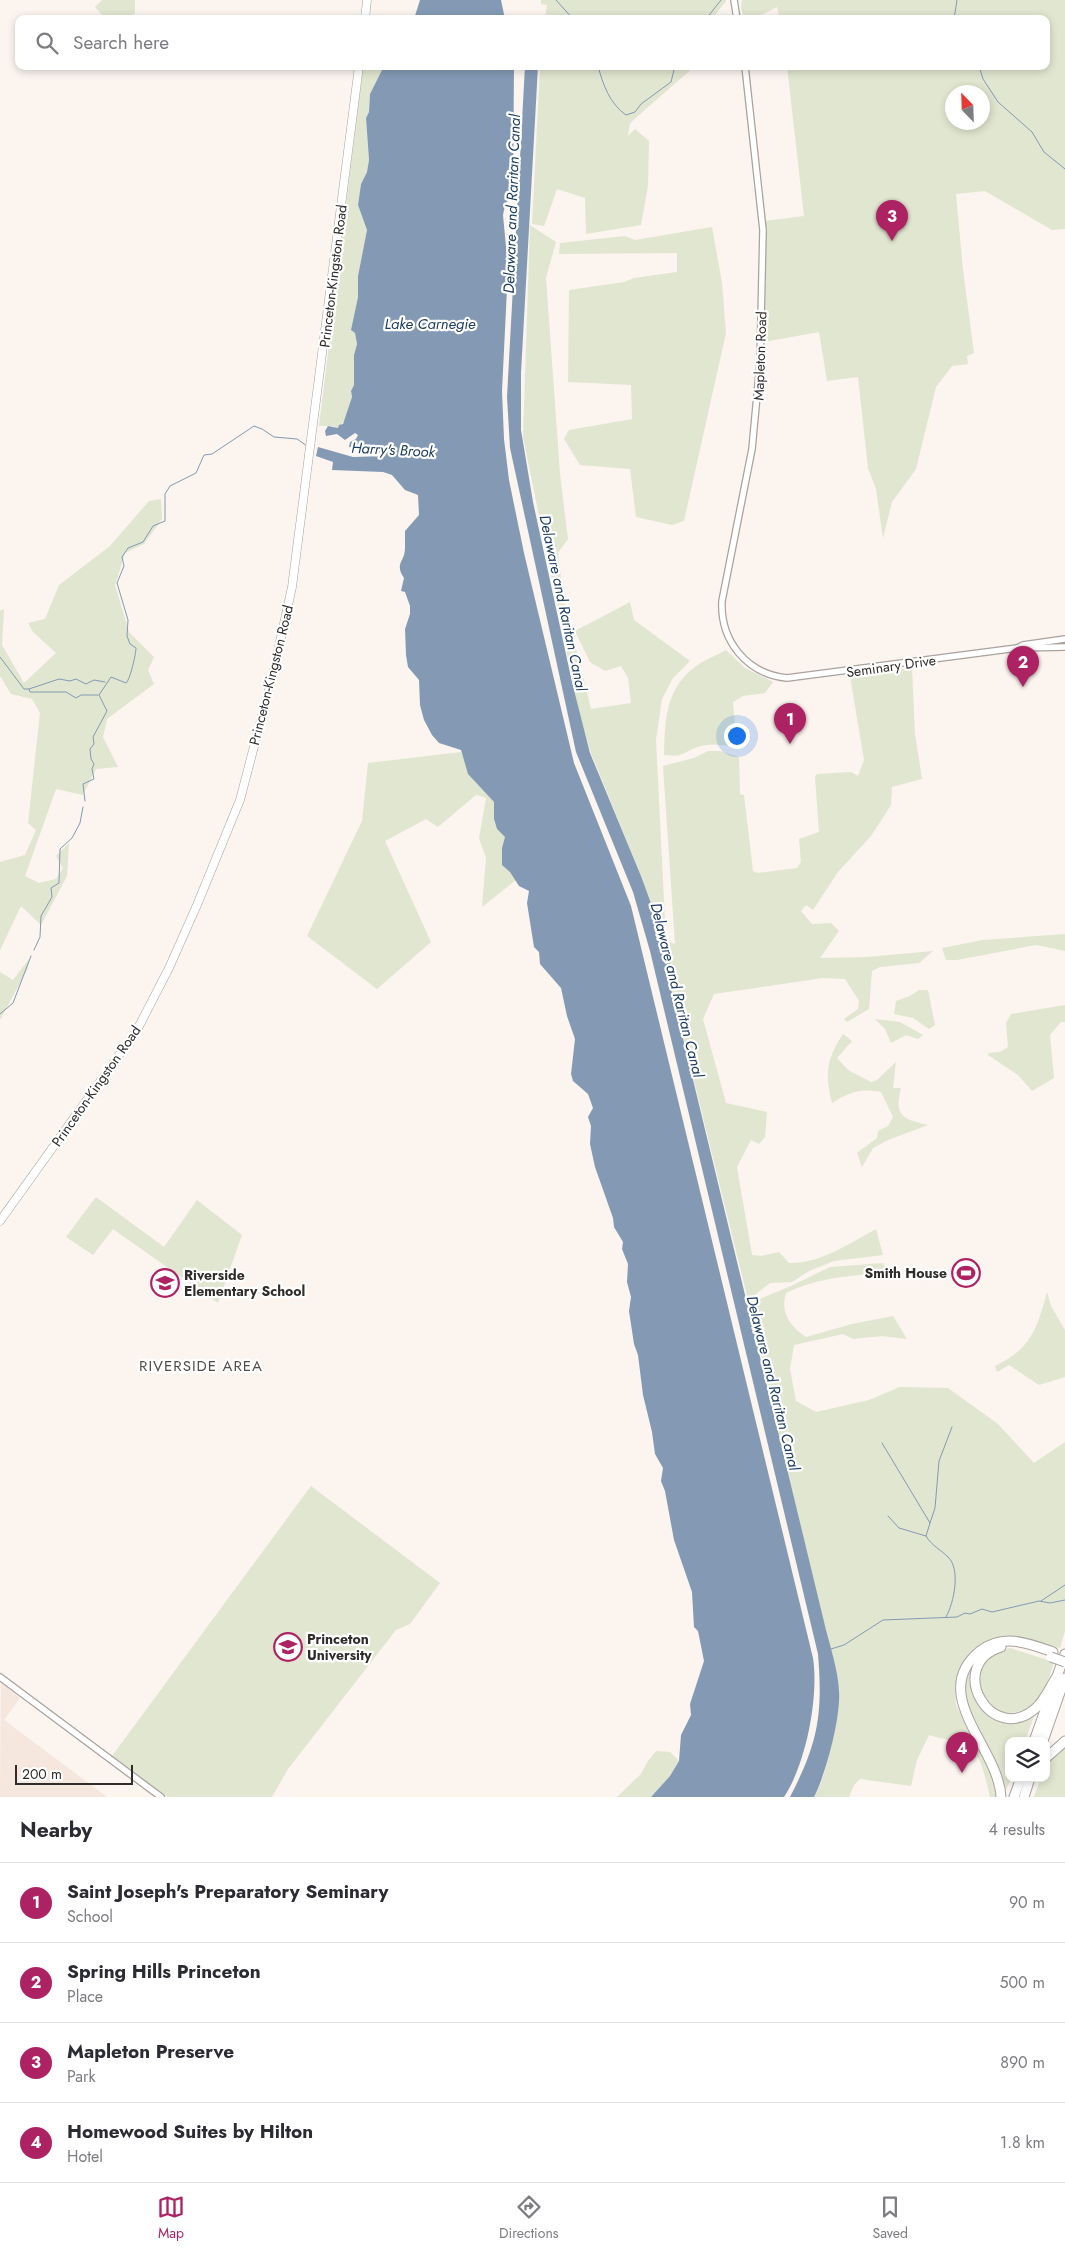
<!DOCTYPE html>
<style>
:root{--surface:#fff;--page:#f7f7f7;--text:#2b2b33;--muted:#7c7c81;--line:#e1e1e2;--accent:#ad2263}
body{margin:0;font-family:Jost,sans-serif;background:var(--page);color:var(--text)}
.controls{position:absolute;right:15px;bottom:15px;display:grid;overflow:hidden;border-radius:10px;box-shadow:0 2px 8px #0003}
.controls button{width:45px;height:45px;display:grid;place-items:center;padding:0;border:0;border-bottom:1px solid var(--line);background:var(--surface);color:var(--text);font:25px sans-serif}
.compass{position:absolute;left:945px;top:85px;width:45px;height:45px;border-radius:50%;background:var(--surface);box-shadow:0 2px 8px #0003;rotate:337deg}
.scale{position:absolute;left:15px;bottom:12px;width:118px;box-sizing:border-box;padding-left:5px;border:2px solid #2f2c2a;border-top:0;font-size:14px;line-height:18px;white-space:nowrap;color:#2f2c2a;-webkit-text-stroke:4px #fff;paint-order:stroke}
.you{position:absolute;left:736px;top:735px;width:18px;height:18px;margin:-12px;border:4px solid #fff;border-radius:50%;background:#1a73e8;box-shadow:0 0 0 8px #1a73e833}
.badge{display:grid;place-items:center;width:32px;height:32px;border-radius:50%;background:var(--accent);color:#fff;font-size:16px;font-weight:700}
.pin{position:absolute;translate:-50% -41px;filter:drop-shadow(0 1px 2px #0008)}
.pin::after{content:'';position:absolute;top:26px;width:18px;height:15px;background:inherit;clip-path:polygon(0 0,100% 0,50% 100%)}
.list{margin:0;padding:0;list-style:none}
h2{display:flex;justify-content:space-between;align-items:center;height:65px;margin:0;padding:0 20px;font-size:21px}
h2 small{font-size:16px;font-weight:400;color:var(--muted)}
.list li{display:grid;grid-template-columns:32px 1fr auto;gap:15px;align-items:center;box-sizing:border-box;height:80px;padding:0 20px;border-top:1px solid var(--line)}
.list b{display:block;font-size:19px;white-space:nowrap}
.list p{margin:0;font-size:16px;white-space:nowrap;color:var(--muted)}
.list em{font-size:16px;font-style:normal;color:var(--muted)}
.icon{flex:none;width:28px;height:28px;fill:none;stroke:currentColor;stroke-width:2;stroke-linecap:round;stroke-linejoin:round}
.map{position:relative;flex:none;width:1065px;height:1797px;overflow:hidden}
.search{position:absolute;background:var(--surface);box-shadow:0 2px 8px #0003;left:15px;right:15px;top:15px;height:55px;display:flex;align-items:center;gap:12px;box-sizing:border-box;padding:0 18px;border-radius:10px;color:var(--muted);font-size:19px}
.sheet{height:385px;background:var(--surface)}
nav{display:flex;justify-content:space-around;align-items:center;box-sizing:border-box;height:70px;border-top:1px solid var(--line);background:var(--surface);font-size:14px;color:var(--muted)}
nav a{display:grid;justify-items:center;gap:2px}
nav .on{color:var(--accent)}
.map>svg:first-child{display:block}
</style>
<div class="map">
<svg width="1065" height="1797" viewBox="0 0 1065 1797">
<rect width="100%" height="100%" fill="#fbf4ef"/>
<!-- built -->
<path fill="#f5e6de" d="M 1,1683 L 20,1698 L 4,1720 L 107,1797 L 0,1797 Z"/>
<!-- green -->
<g fill="#e1e6d0" fill-rule="evenodd">
<path d="M 102,0 L 135,0 L 135,13 L 125,19 L 106,19 L 95,7 Z"/>
<path d="M 541,0 L 726,0 L 726,1 L 712,19 L 545,19 L 547,5 L 541,4 Z"/>
<path d="M 742,0 L 1065,0 L 1065,229 L 1052,230 L 985,191 L 956,194 L 963,270 L 974,353 L 967,356 L 968,364 L 952,366 L 936,387 L 916,469 L 892,502 L 883,538 L 876,489 L 868,468 L 858,377 L 827,381 L 819,332 L 764,342 L 765,221 L 804,216 L 787,66 L 1046,66 L 1046,19 L 780,19 L 777,7 L 754,19 L 744,19 L 741,7 ZM 952,92 L 982,92 L 982,122 L 952,122 Z"/>
<path d="M 363,66 L 384,66 L 370,94 L 369,112 L 366,118 L 369,160 L 367,172 L 361,184 L 358,205 L 367,230 L 358,276 L 358,297 L 351,330 L 355,333 L 357,344 L 354,355 L 354,385 L 351,391 C 354,402 347,421 338,428 L 333,426 L 319,426 Z"/>
<path d="M 540,66 L 695,66 L 630,123 L 628,136 L 635,129 L 649,141 L 648,186 L 641,225 L 586,234 L 585,198 L 557,189 L 544,226 L 532,224 Z"/>
<path d="M 530,225 L 556,242 L 546,278 L 560,474 L 568,539 L 558,553 L 564,601 L 591,709 L 631,703 L 628,678 L 621,666 L 605,671 L 590,662 L 575,631 L 630,602 L 634,620 L 690,661 L 673,678 L 662,699 L 656,740 L 666,941 L 675,944 L 663,766 L 694,758 L 708,751 L 720,751 L 739,757 L 740,794 L 744,795 L 753,871 L 757,873 L 797,868 L 801,862 L 799,839 L 819,832 L 815,777 L 817,774 L 851,772 L 858,776 L 864,760 L 850,676 L 912,668 L 915,734 L 922,779 L 892,787 L 891,805 L 871,836 L 838,872 L 813,910 L 806,905 L 801,911 L 812,924 L 831,923 L 839,931 L 820,958 L 867,957 L 933,951 L 919,963 L 880,967 L 872,971 L 869,1009 L 847,1022 L 844,1019 L 858,1009 L 859,1001 L 845,979 L 823,978 L 714,994 L 703,1019 L 726,1103 L 767,1112 L 765,1137 L 759,1144 L 751,1140 L 737,1167 L 752,1255 L 761,1256 L 779,1252 L 789,1263 C 820,1264 850,1243 876,1229 L 883,1255 L 834,1261 L 809,1271 L 792,1282 L 770,1283 L 748,1300 L 666,967 L 670,966 L 670,963 L 665,964 L 659,937 L 663,934 L 657,928 L 652,906 L 641,876 L 591,753 L 579,712 L 523,437 Z"/>
<path d="M 712,227 L 722,283 L 726,333 L 684,521 L 672,525 L 636,517 L 630,469 L 580,465 L 564,439 L 569,430 L 632,419 L 631,385 L 568,382 L 569,290 L 624,282 L 634,278 L 677,272 L 677,253 L 559,254 L 560,243 L 625,236 L 635,240 Z"/>
<path d="M 161,499 L 162,519 L 144,544 L 125,553 L 115,585 L 129,632 L 154,657 L 148,670 L 154,684 L 107,719 L 103,737 L 118,767 L 96,769 L 83,795 L 56,789 L 25,876 L 39,883 L 56,879 L 63,868 L 56,856 L 69,843 L 67,876 L 41,925 L 21,906 L 0,950 L 0,862 L 25,855 L 36,830 L 28,823 L 40,713 L 32,699 L 11,694 L 0,676 L 0,611 L 4,609 L 2,645 L 24,683 L 56,653 L 33,632 L 28,623 L 45,619 L 59,585 L 110,546 L 149,501 Z"/>
<path d="M 726,650 L 745,668 L 773,682 L 765,693 L 743,696 L 733,702 L 737,746 C 726,746 712,743 701,746 C 684,750 687,758 664,755 C 665,722 665,692 692,669 C 702,661 715,656 726,650 Z"/>
<path d="M 461,752 L 469,774 L 494,802 L 494,820 L 497,829 L 505,837 C 502,867 499,856 516,880 L 482,907 L 486,858 L 479,838 L 486,798 L 476,795 L 438,827 L 426,819 L 385,841 L 431,942 L 377,989 L 307,936 L 362,821 L 368,763 Z"/>
<path d="M 1065,934 L 1065,951 L 1036,945 L 957,960 L 946,960 L 942,948 L 983,940 Z"/>
<path d="M 29,959 L 28,968 L 0,1020 L 0,972 L 13,980 Z"/>
<path d="M 919,990 L 928,990 L 935,1025 L 929,1029 L 913,1018 L 894,1014 L 896,1001 L 910,996 Z"/>
<path d="M 1065,1005 L 1065,1022 L 1061,1022 L 1050,1035 L 1054,1078 L 1032,1091 L 1018,1075 L 988,1055 L 988,1053 L 1000,1052 L 1008,1047 L 1006,1023 L 1011,1014 Z"/>
<path d="M 875,1019 L 900,1022 L 923,1035 L 918,1039 L 906,1035 L 891,1043 L 885,1029 Z"/>
<path d="M 843,1034 L 852,1041 L 837,1058 L 848,1070 L 871,1082 L 877,1080 L 896,1062 L 893,1088 L 901,1088 C 894,1116 902,1119 928,1125 L 888,1140 L 873,1148 L 862,1167 L 857,1153 L 877,1138 L 878,1131 L 888,1126 L 893,1117 L 881,1092 C 861,1088 849,1092 832,1103 C 825,1074 826,1060 843,1034 Z"/>
<path d="M 96,1197 L 164,1247 L 197,1200 L 242,1235 L 218,1303 L 113,1229 L 93,1255 L 66,1237 Z"/>
<path d="M 883,1263 L 888,1272 C 852,1276 818,1277 786,1293 C 780,1313 790,1326 806,1337 L 852,1324 L 893,1316 L 907,1339 L 882,1336 L 853,1339 L 843,1334 L 794,1345 L 790,1369 L 796,1401 L 816,1412 L 869,1400 L 900,1387 L 948,1388 L 998,1424 L 1034,1463 L 1065,1442 L 1065,1631 L 1060,1648 L 1010,1636 L 984,1644 L 966,1660 L 955,1686 L 956,1705 L 991,1771 L 997,1797 L 990,1797 C 987,1785 981,1753 970,1747 C 957,1741 942,1739 929,1735 L 917,1760 L 911,1786 L 860,1779 L 854,1785 L 849,1797 L 814,1797 C 831,1766 835,1726 839,1691 L 751,1313 L 755,1301 L 791,1286 L 830,1267 Z"/>
<path d="M 1047,1292 L 1051,1306 L 1065,1330 L 1065,1377 L 1039,1385 L 1009,1365 L 997,1372 L 995,1366 C 1031,1349 1037,1329 1047,1292 Z"/>
<path d="M 311,1486 L 440,1583 L 410,1624 L 396,1630 L 288,1769 L 272,1797 L 167,1797 L 112,1756 Z"/>
<path d="M 1010,1648 L 1054,1662 C 1043,1699 1039,1710 1000,1715 L 989,1705 L 977,1685 C 982,1661 987,1656 1010,1648 Z"/>
<path d="M 969,1672 C 976,1701 975,1709 1004,1720 L 1037,1708 L 1025,1741 L 1009,1741 L 1009,1778 L 1011,1778 L 1005,1793 L 999,1769 L 967,1708 L 963,1689 Z"/>
<path d="M 1065,1744 L 1065,1797 L 1034,1797 L 1041,1778 L 1046,1778 C 1046,1763 1053,1754 1065,1744 Z"/>
<path d="M 656,1751 L 670,1752 L 679,1761 L 670,1776 L 651,1797 L 617,1797 L 641,1774 L 648,1761 Z"/>
</g>
<!-- water -->
<g fill="#849ab4">
<path d="M 420,0 L 501,0 L 505,19 L 414,19 Z"/>
<path d="M 384,66 L 514,66 L 513,192 L 505,205 L 503,215 L 508,268 L 502,391 L 504,439 L 509,480 L 524,553 L 574,763 L 631,906 L 813,1658 C 819,1697 806,1764 784,1797 L 651,1797 L 670,1776 L 679,1761 L 681,1735 L 691,1715 L 690,1704 L 704,1661 L 698,1631 L 694,1627 L 692,1592 L 674,1540 L 665,1491 L 661,1481 L 663,1468 L 655,1454 L 652,1432 L 643,1395 L 638,1355 L 634,1344 L 629,1311 L 631,1297 L 627,1282 L 628,1264 L 622,1249 L 623,1242 L 614,1227 L 613,1218 L 595,1167 L 590,1144 L 591,1126 L 588,1117 L 593,1108 L 588,1094 L 573,1081 L 571,1074 L 575,1039 L 567,1016 L 561,988 L 540,964 L 539,952 L 534,947 L 527,903 L 529,891 L 519,886 L 510,872 L 502,865 L 502,848 L 505,837 L 497,829 L 494,819 L 494,802 L 468,774 L 461,750 L 439,743 L 432,735 L 424,720 L 420,705 L 419,680 L 408,667 L 406,655 L 405,629 L 410,614 L 410,606 L 405,592 L 401,591 L 404,578 C 394,563 405,562 405,548 C 405,542 405,537 405,531 L 419,515 L 418,495 L 405,490 L 392,475 L 383,472 L 332,470 L 333,462 L 316,456 L 318,447 L 353,457 L 386,456 L 373,449 L 349,447 L 350,442 L 356,439 L 358,435 L 355,433 L 345,440 L 337,434 L 326,436 L 325,431 L 328,426 L 338,428 L 339,425 L 343,424 L 352,397 L 351,391 L 354,385 L 354,355 L 357,344 L 355,333 L 351,330 L 358,297 L 358,276 L 367,230 L 358,205 L 361,184 L 367,172 L 369,160 L 366,118 L 369,112 L 370,94 Z"/>
<path d="M 525,66 L 538,66 L 521,373 L 521,430 L 533,502 L 572,682 L 590,753 L 641,876 L 652,906 L 657,928 L 662,930 L 663,934 L 659,938 L 665,964 L 670,963 L 670,966 L 666,968 L 826,1630 C 831,1649 838,1671 839,1691 C 841,1717 826,1774 814,1797 L 790,1797 C 818,1743 823,1715 818,1654 L 650,951 L 633,892 L 576,752 L 510,448 L 507,397 Z"/>
</g>
<g fill="none" stroke-linecap="round" stroke-linejoin="round">
<!-- stream -->
<g stroke="#849ab4" stroke-width="1">
<path d="M 556,0 L 573,19"/>
<path d="M 706,19 L 721,0"/>
<path d="M 954,19 L 957,0"/>
<path d="M 598,66 C 603,85 610,104 626,115 L 635,112 L 641,104 L 671,82 L 675,66"/>
<path d="M 979,66 L 983,79 L 998,102 L 1032,132 L 1044,152 L 1065,169"/>
<path d="M 0,657 L 24,689 L 29,689 L 30,692 L 66,692 L 76,698 L 81,695 L 98,695"/>
<path d="M 29,689 L 59,679 L 70,681 L 76,679 L 86,684 L 94,680 L 105,682"/>
<path d="M 85,801 L 83,784 L 94,779 L 92,769 L 94,764 L 91,759 L 90,749 L 94,744 L 93,737 L 107,711 L 99,695 L 111,677 L 126,683 C 130,680 136,654 136,648 L 130,644 L 127,636 L 128,620 L 117,583 L 124,566 L 122,557 L 128,548 L 143,542 L 153,526 L 165,521 L 165,494 L 170,486 L 196,473 L 204,455 L 212,454 L 254,426 L 262,429 L 274,437 L 297,439 L 307,446"/>
<path d="M 34,950 L 40,937 L 41,916 L 52,897 L 51,888 L 59,883 L 60,849 L 72,838 L 80,823 L 83,807"/>
<path d="M 0,1014 L 13,1003 L 31,956"/>
<path d="M 882,1443 L 930,1523 L 926,1536 C 931,1545 941,1550 948,1557 C 961,1569 954,1603 946,1617"/>
<path d="M 888,1516 L 899,1528 L 926,1536"/>
<path d="M 930,1523 L 935,1508 L 939,1461 L 952,1427"/>
<path d="M 1041,1601 L 1065,1585"/>
<path d="M 831,1649 L 844,1645 L 883,1620 L 957,1617 L 965,1613 L 970,1614 L 982,1609 L 992,1612 L 1039,1601 L 1050,1603 L 1065,1600"/>
</g>
<defs>
<g id="minor">
<path d="M 734,0 L 737,19"/>
<path d="M 745,66 L 763,230 L 760,363 L 752,449 L 722,601 C 720,641 747,674 787,678 L 1017,648 L 1065,647"/>
<path d="M 1017,648 L 1023,645 L 1065,639"/>
<path d="M 0,1677 L 161,1797"/>
</g>
<g id="major">
<path d="M 365,19 L 367,0"/>
<path d="M 0,1221 L 137,1030 L 169,968 L 197,905 L 240,800 L 273,674 L 292,587 L 359,66"/>
</g>
<g id="highway">
<path d="M 1001,1647 C 944,1665 992,1749 1037,1707 C 1045,1699 1050,1687 1056,1678"/>
<path d="M 1034,1741 L 1065,1654"/>
<path d="M 1043,1741 L 1065,1678"/>
<path d="M 1046,1758 L 1065,1741"/>
<path d="M 1001,1797 C 999,1748 927,1694 980,1651 C 1003,1633 1028,1643 1053,1652"/>
<path d="M 1014,1797 L 1021,1778"/>
<path d="M 1024,1797 L 1030,1778"/>
</g>
</defs>
<!-- minor casing -->
<use href="#minor" stroke="#a9a29e" stroke-width="8"/>
<!-- major casing -->
<use href="#major" stroke="#a9a29e" stroke-width="9"/>
<!-- highway casing -->
<use href="#highway" stroke="#a9a29e" stroke-width="11"/>
<!-- minor -->
<use href="#minor" stroke="#fff" stroke-width="5.5"/>
<!-- major -->
<use href="#major" stroke="#fff" stroke-width="8"/>
<!-- highway -->
<use href="#highway" stroke="#fff" stroke-width="9"/>
<defs>
<path id="highway-bridge" d="M 1051,1657 L 1065,1662"/>
</defs>
<!-- highway-bridge casing -->
<use href="#highway-bridge" stroke="#a9a29e" stroke-width="11" stroke-linecap="butt"/>
<!-- highway-bridge -->
<use href="#highway-bridge" stroke="#fff" stroke-width="9"/>
</g>
<!-- icons -->
<defs>
<symbol id="stadium-ring" viewBox="-11 -11 22 22"><circle r="9.5" fill="#fff" stroke="#ad2263" stroke-width="1.5"/><path d="M0-5a6.5 5 0 1 0 0 10a6.5 5 0 1 0 0-10ZM-3.5-1.8h7v3.6h-7Z" fill="#ad2263"/></symbol>
<symbol id="school-ring" viewBox="-11 -11 22 22"><circle r="9.5" fill="#fff" stroke="#ad2263" stroke-width="1.5"/><path d="M0-5L7-2L0 1L-7-2ZM-4 1L0 2.5L4 1V4Q0 6-4 4Z" fill="#ad2263"/></symbol>
<symbol id="university-ring" viewBox="-11 -11 22 22"><circle r="9.5" fill="#fff" stroke="#ad2263" stroke-width="1.5"/><path d="M0-5L7-2L0 1L-7-2ZM-4 1L0 2.5L4 1V4Q0 6-4 4Z" fill="#ad2263"/></symbol>
</defs>
<g fill-rule="evenodd">
<use href="#stadium-ring" x="950" y="1257" width="32" height="32"/>
<use href="#school-ring" x="149" y="1267" width="32" height="32"/>
<use href="#university-ring" x="272" y="1631" width="32" height="32"/>
</g>
<g text-anchor="middle" dominant-baseline="central" stroke-width="4.5" stroke-linejoin="round" paint-order="stroke">
<!-- street labels -->
<g font-size="14" fill="#2f2c2a" stroke="#fff">
<text transform="translate(333 276) rotate(-83)">Princeton-Kingston Road</text>
<text transform="translate(760 356) rotate(-88)">Mapleton Road</text>
<text transform="translate(891 666) rotate(-8)">Seminary Drive</text>
<text transform="translate(271 675) rotate(-76)">Princeton-Kingston Road</text>
<text transform="translate(96 1086) rotate(-55)">Princeton-Kingston Road</text>
</g>
<!-- poi labels -->
<g font-size="14" font-weight="bold" fill="#2f2c2a" stroke="#fff" text-anchor="start">
<text x="947" y="1273" text-anchor="end">Smith House</text>
<text x="184" y="1275">Riverside<tspan x="184" dy="16">Elementary School</tspan></text>
<text x="307" y="1639">Princeton<tspan x="307" dy="16">University</tspan></text>
</g>
<!-- water labels -->
<g font-size="15" font-style="italic" fill="#1d3d63" stroke="#fff">
<text transform="translate(512 204) rotate(-88)">Delaware and Raritan Canal</text>
<text x="430" y="324">Lake Carnegie</text>
<text transform="translate(393 450) rotate(3)">Harry's Brook</text>
<text transform="translate(563 603) rotate(78)">Delaware and Raritan Canal</text>
<text transform="translate(677 990) rotate(76)">Delaware and Raritan Canal</text>
<text transform="translate(773 1383) rotate(76)">Delaware and Raritan Canal</text>
</g>
<!-- neighbourhood labels -->
<g font-size="15" letter-spacing="1" fill="#524c48" stroke="#fff">
<text x="201" y="1366">RIVERSIDE AREA</text>
</g>
</g>
</svg>
<div class="controls">
<button><svg class="icon" aria-label="layers" viewBox="0 0 24 24"><path d="M12 4l9 5-9 5-9-5zM3 14l9 5 9-5"/></svg></button>
</div>
<svg class="compass" viewBox="-18 -18 36 36"><path d="M0-13l5 13h-10z" fill="#e53935"/><path d="M0 13l5-13h-10z" fill="#7c7c81"/></svg>
<div class="scale">200 m</div>
<div class="you"></div>
<div class="pin badge" style="left:790px;top:744px">1</div>
<div class="pin badge" style="left:1023px;top:687px">2</div>
<div class="pin badge" style="left:892px;top:241px">3</div>
<div class="pin badge" style="left:962px;top:1773px">4</div>
<div class="search"><svg class="icon" aria-label="search" viewBox="0 0 24 24"><circle cx="10" cy="10" r="6"/><path d="M15 15l6 6"/></svg>Search here</div>
</div>
<section class="sheet">
<h2>Nearby<small>4 results</small></h2>
<ul class="list">
<li><span class="badge">1</span><div><b>Saint Joseph's Preparatory Seminary</b><p>School</p></div><em>90 m</em></li>
<li><span class="badge">2</span><div><b>Spring Hills Princeton</b><p>Place</p></div><em>500 m</em></li>
<li><span class="badge">3</span><div><b>Mapleton Preserve</b><p>Park</p></div><em>890 m</em></li>
<li><span class="badge">4</span><div><b>Homewood Suites by Hilton</b><p>Hotel</p></div><em>1.8 km</em></li>
</ul>
</section>
<nav>
<a class="on"><svg class="icon" aria-label="map" viewBox="0 0 24 24"><path d="M3 6l6-2 6 2 6-2v14l-6 2-6-2-6 2zM9 4v14M15 6v14"/></svg>Map</a>
<a><svg class="icon" aria-label="directions" viewBox="0 0 24 24"><path d="M12 3l9 9-9 9-9-9zM9 14v-3h6M13 9l2 2-2 2"/></svg>Directions</a>
<a><svg class="icon" aria-label="saved" viewBox="0 0 24 24"><path d="M7 4h10v16l-5-4-5 4z"/></svg>Saved</a>
</nav>
